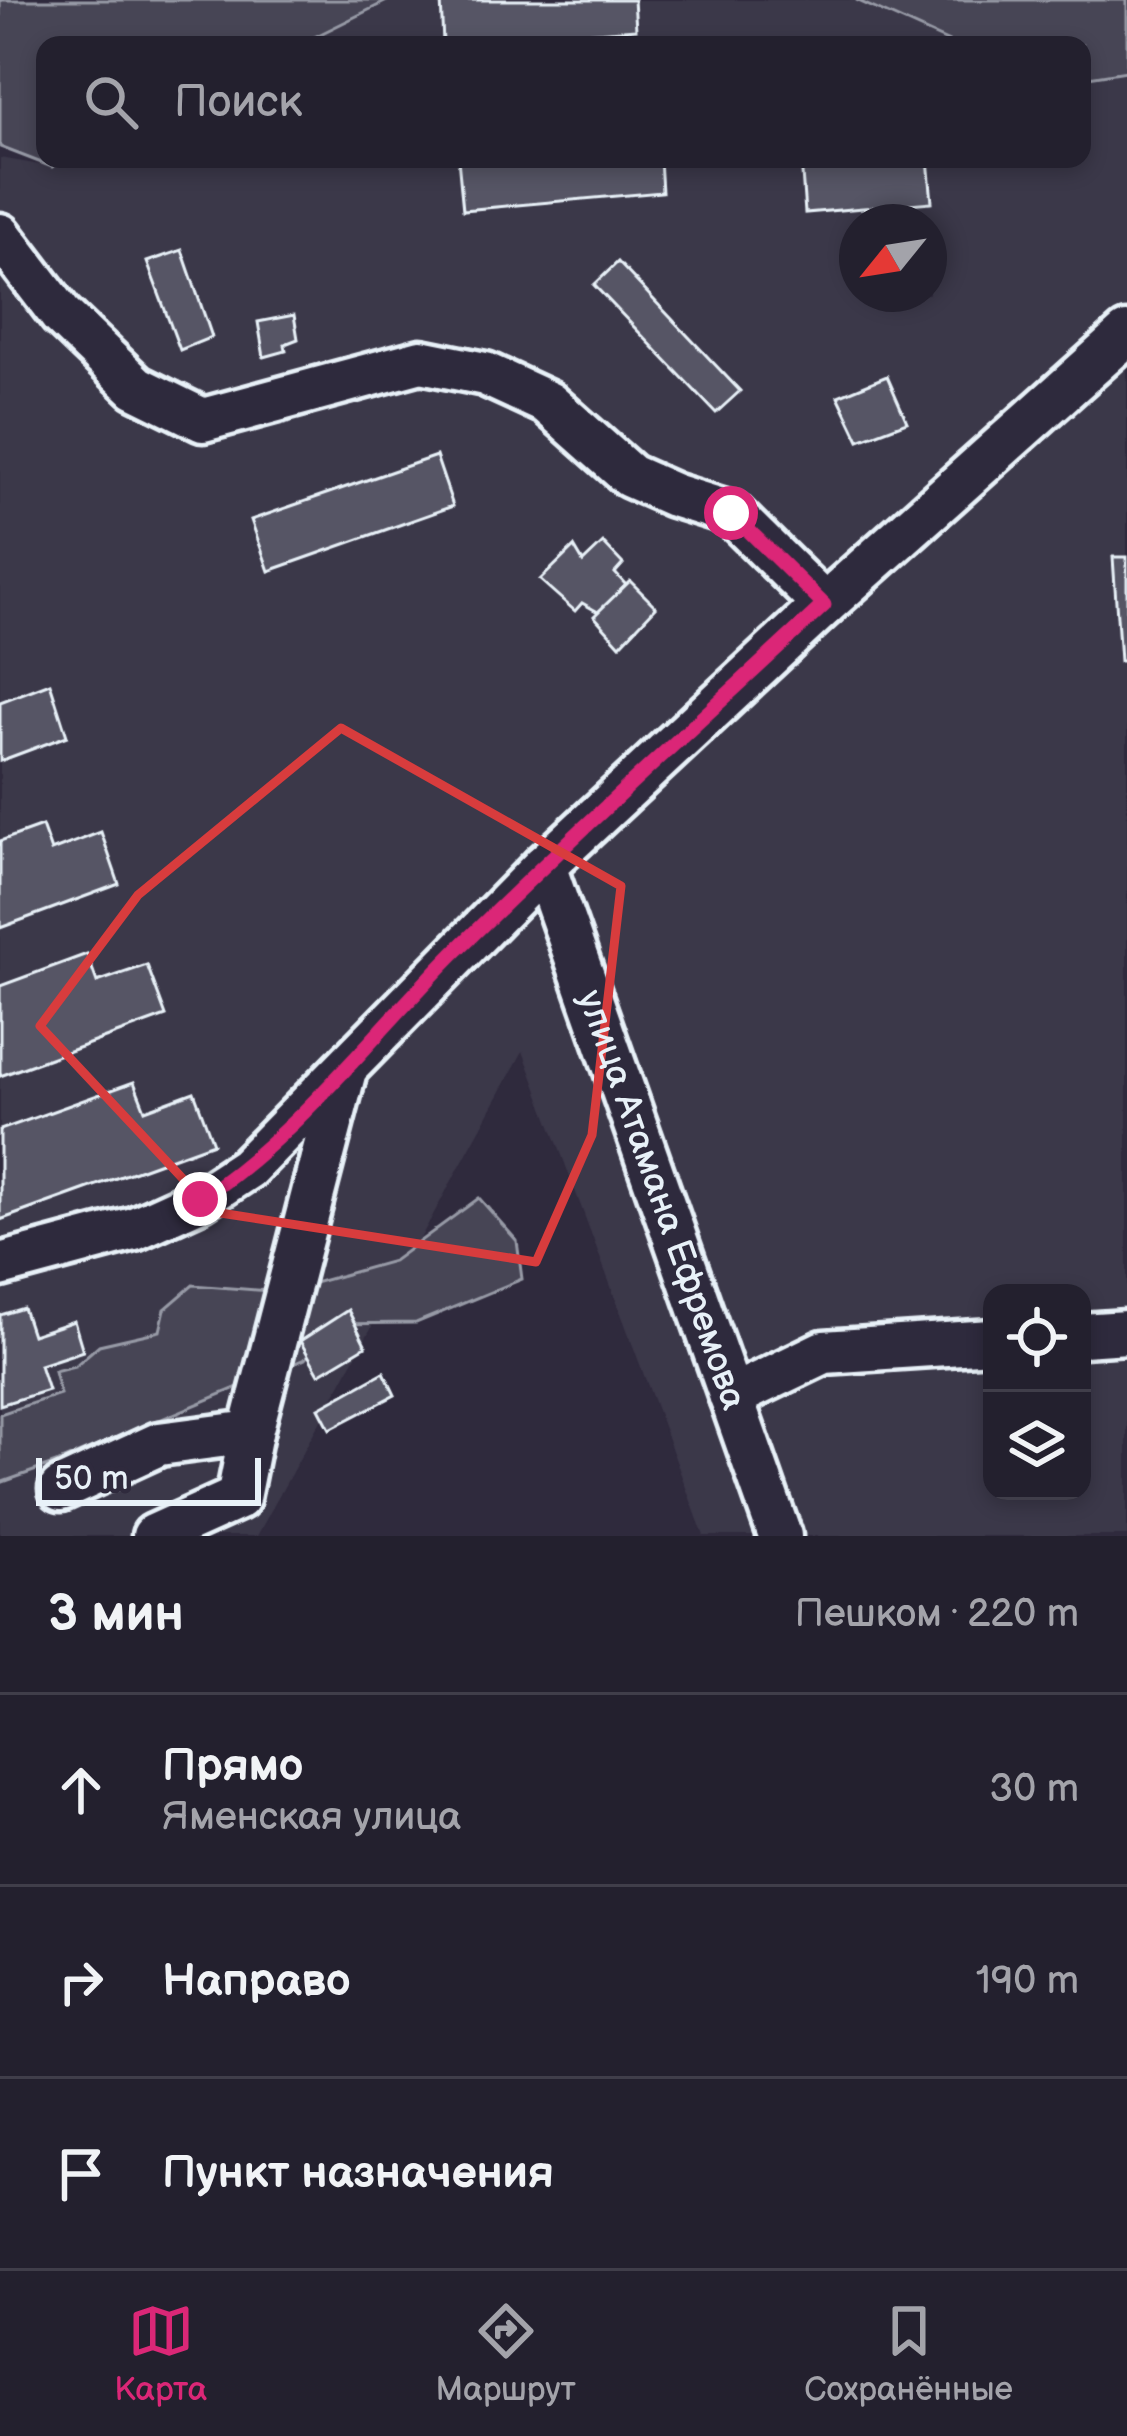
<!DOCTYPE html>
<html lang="ru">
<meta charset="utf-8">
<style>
:root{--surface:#23202e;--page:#2f2d3a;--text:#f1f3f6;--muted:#a3a3aa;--line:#403e4a;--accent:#db2777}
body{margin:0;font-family:"Balsamiq Sans",sans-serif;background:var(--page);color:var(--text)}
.controls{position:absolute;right:36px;bottom:36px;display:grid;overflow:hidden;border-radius:24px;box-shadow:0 6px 18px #0003}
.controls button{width:108px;height:108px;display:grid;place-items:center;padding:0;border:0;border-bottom:3px solid var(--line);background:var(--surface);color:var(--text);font:60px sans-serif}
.compass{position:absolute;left:839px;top:204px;width:108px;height:108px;border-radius:50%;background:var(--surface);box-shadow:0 6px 18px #0003;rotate:240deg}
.scale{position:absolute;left:36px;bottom:30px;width:225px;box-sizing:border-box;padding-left:12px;border:6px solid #e8f1f8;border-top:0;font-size:33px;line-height:42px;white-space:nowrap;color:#e8f1f8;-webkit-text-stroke:9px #2f2a3d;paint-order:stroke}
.stop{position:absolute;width:36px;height:36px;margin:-27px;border:9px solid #db2777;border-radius:50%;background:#fff}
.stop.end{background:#db2777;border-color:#fff;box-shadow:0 3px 12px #0008}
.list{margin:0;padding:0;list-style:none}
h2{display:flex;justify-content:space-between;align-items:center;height:156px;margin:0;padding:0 48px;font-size:51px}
h2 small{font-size:39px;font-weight:400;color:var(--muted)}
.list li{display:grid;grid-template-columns:78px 1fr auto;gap:36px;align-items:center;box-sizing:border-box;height:192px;padding:0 48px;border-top:3px solid var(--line)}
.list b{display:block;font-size:45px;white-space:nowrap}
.list p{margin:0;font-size:39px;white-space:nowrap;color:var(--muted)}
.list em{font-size:39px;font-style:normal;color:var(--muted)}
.icon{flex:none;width:66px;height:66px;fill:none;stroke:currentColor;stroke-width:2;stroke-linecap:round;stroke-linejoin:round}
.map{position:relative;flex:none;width:1127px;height:1536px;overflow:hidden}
.search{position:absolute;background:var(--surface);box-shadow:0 6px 18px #0003;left:36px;right:36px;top:36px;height:132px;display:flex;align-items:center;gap:30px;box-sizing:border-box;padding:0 42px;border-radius:24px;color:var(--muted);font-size:45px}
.sheet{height:732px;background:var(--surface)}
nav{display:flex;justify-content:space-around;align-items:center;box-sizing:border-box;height:168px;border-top:3px solid var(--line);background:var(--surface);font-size:33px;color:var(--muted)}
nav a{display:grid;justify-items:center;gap:6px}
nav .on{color:var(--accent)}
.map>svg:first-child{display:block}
</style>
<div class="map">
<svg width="1127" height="1536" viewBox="0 0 1127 1536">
<rect width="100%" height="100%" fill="#2f2a3d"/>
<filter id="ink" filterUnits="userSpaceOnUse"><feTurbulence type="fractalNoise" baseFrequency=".00833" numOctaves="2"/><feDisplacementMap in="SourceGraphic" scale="24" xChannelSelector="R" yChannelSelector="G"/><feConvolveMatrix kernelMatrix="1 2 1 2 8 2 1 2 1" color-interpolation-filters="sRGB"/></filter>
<g filter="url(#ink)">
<!-- built -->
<g fill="#3b3749" fill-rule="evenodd">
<path d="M 389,0 L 885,0 L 997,45 L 298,45 Z"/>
<path d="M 1127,73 L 1127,1536 L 704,1536 L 523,1051 L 257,1536 L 0,1536 L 0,158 L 52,167 L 68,159 L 1082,159 L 1082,78 ZM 857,222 L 929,222 L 929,294 L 857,294 ZM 992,1293 L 1082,1293 L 1082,1491 L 992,1491 Z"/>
</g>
<!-- green -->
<g fill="#464455" stroke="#979aa6" stroke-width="3">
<path d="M 0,0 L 389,0 L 298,45 L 45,45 L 45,159 L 68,159 L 52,167 L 0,147 Z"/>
<path d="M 856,0 L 1127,0 L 1127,71 L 1082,78 L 1082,45 L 956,45 Z"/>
<path d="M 479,1198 L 517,1241 L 522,1279 L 416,1323 L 331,1324 L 305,1359 L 59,1462 L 0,1483 L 0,1414 L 60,1394 L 54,1371 L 75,1366 L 99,1345 L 160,1331 L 165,1309 L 193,1285 L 282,1292 L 393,1261 Z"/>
</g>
<!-- building -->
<g fill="#575565" stroke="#e8f1f8" stroke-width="3">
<path d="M 441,0 L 634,0 L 636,29 L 443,43 Z"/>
<path d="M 458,159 L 660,159 L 662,192 L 463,210 Z"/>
<path d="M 801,159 L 928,159 L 932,202 L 805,213 Z"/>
<path d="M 182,250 L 212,337 L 180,350 L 147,262 Z"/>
<path d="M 618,262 L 740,391 L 716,413 L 594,285 Z"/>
<path d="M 294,315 L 298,339 L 285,344 L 286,351 L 264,357 L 258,322 Z"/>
<path d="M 887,376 L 907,422 L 859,440 L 838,396 Z"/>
<path d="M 436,456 L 453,506 L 269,571 L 251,520 Z"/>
<path d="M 603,543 L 623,564 L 615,573 L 626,585 L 598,612 L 582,603 L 575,611 L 540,580 L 574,547 L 583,562 Z"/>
<path d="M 1113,557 L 1127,557 L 1127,661 L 1120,661 Z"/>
<path d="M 630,581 L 656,607 L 620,645 L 594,616 Z"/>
<path d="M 50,683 L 67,736 L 0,761 L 0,702 Z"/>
<path d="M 42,826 L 51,851 L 101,832 L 119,884 L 0,928 L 0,841 Z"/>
<path d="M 87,954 L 97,982 L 147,965 L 166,1016 L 0,1076 L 0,986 Z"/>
<path d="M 134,1082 L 145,1110 L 194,1092 L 213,1143 L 0,1220 L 0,1130 Z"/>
<path d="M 23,1308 L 32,1335 L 74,1321 L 83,1351 L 40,1365 L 48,1390 L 0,1405 L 0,1315 Z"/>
<path d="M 348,1310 L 366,1346 L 319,1374 L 300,1341 Z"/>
<path d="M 384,1372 L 395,1395 L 330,1429 L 319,1408 Z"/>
</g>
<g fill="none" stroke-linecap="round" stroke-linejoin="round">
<defs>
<g id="minor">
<path d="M 0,235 L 61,315 L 136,387 L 203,420 L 421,361 L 485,374 L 548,403 L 630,476 L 673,495 L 731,513 L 824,605"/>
<path id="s1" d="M 544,866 L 780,1536"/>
<path d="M 0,1265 L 134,1229 L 200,1199 L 247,1168 L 544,866 L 824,605 L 1127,334"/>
<path d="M 1082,1335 L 1127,1332"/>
<path d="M 731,1397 L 824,1352 L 992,1341"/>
<path d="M 61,1489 L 159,1444 L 251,1432 L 344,1074"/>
<path d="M 154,1536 L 238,1498 L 251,1432"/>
</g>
</defs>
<!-- minor casing -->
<use href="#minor" stroke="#e8f1f8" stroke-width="51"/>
<!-- minor -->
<use href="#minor" stroke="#2f2a3d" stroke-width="42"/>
</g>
</g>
<g fill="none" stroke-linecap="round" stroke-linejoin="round" filter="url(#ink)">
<!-- route -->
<path stroke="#db2777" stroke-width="15" d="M 200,1199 C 300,1132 372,1035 456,951 C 576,832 701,720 824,605 L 731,513"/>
</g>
<!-- marked area -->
<path fill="none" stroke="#d83c3d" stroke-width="9" stroke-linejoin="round" d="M 341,728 L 621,886 L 592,1135 L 536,1262 L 214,1212 L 40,1026 L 138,895 Z"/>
<g text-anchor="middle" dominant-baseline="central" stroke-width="10" stroke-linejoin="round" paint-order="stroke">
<!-- street labels -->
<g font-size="36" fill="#e8f1f8" stroke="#2f2a3d">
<text stroke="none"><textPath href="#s1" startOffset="354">улица Атамана Ефремова</textPath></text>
</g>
</g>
</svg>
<div class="controls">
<button><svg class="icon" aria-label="locate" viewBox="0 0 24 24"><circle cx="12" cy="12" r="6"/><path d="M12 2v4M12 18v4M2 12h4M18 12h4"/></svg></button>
<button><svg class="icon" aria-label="layers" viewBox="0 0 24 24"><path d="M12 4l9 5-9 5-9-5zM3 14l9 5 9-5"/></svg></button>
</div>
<svg class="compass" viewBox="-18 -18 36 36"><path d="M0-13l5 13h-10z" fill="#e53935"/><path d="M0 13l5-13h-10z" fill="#a3a3aa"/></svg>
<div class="scale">50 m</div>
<div class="stop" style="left:731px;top:513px"></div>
<div class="stop end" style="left:200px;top:1199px"></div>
<div class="search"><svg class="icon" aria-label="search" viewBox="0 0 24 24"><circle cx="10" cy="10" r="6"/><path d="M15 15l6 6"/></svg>Поиск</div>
</div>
<section class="sheet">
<h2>3 мин<small>Пешком · 220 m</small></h2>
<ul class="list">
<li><svg class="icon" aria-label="ahead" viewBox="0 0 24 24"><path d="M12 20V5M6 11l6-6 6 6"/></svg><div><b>Прямо</b><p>Яменская улица</p></div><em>30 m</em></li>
<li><svg class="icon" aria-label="right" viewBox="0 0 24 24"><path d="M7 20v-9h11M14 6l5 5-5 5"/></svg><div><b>Направо</b></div><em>190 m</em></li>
<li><svg class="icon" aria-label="arrive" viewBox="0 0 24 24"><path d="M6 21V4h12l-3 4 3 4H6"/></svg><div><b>Пункт назначения</b></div></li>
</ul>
</section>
<nav>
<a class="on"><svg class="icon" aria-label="map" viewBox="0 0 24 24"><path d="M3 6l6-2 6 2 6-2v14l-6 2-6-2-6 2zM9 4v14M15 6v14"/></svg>Карта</a>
<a><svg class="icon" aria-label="directions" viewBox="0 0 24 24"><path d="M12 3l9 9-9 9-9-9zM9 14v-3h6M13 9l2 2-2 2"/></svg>Маршрут</a>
<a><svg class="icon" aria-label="saved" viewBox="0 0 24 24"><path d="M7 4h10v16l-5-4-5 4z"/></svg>Сохранённые</a>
</nav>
